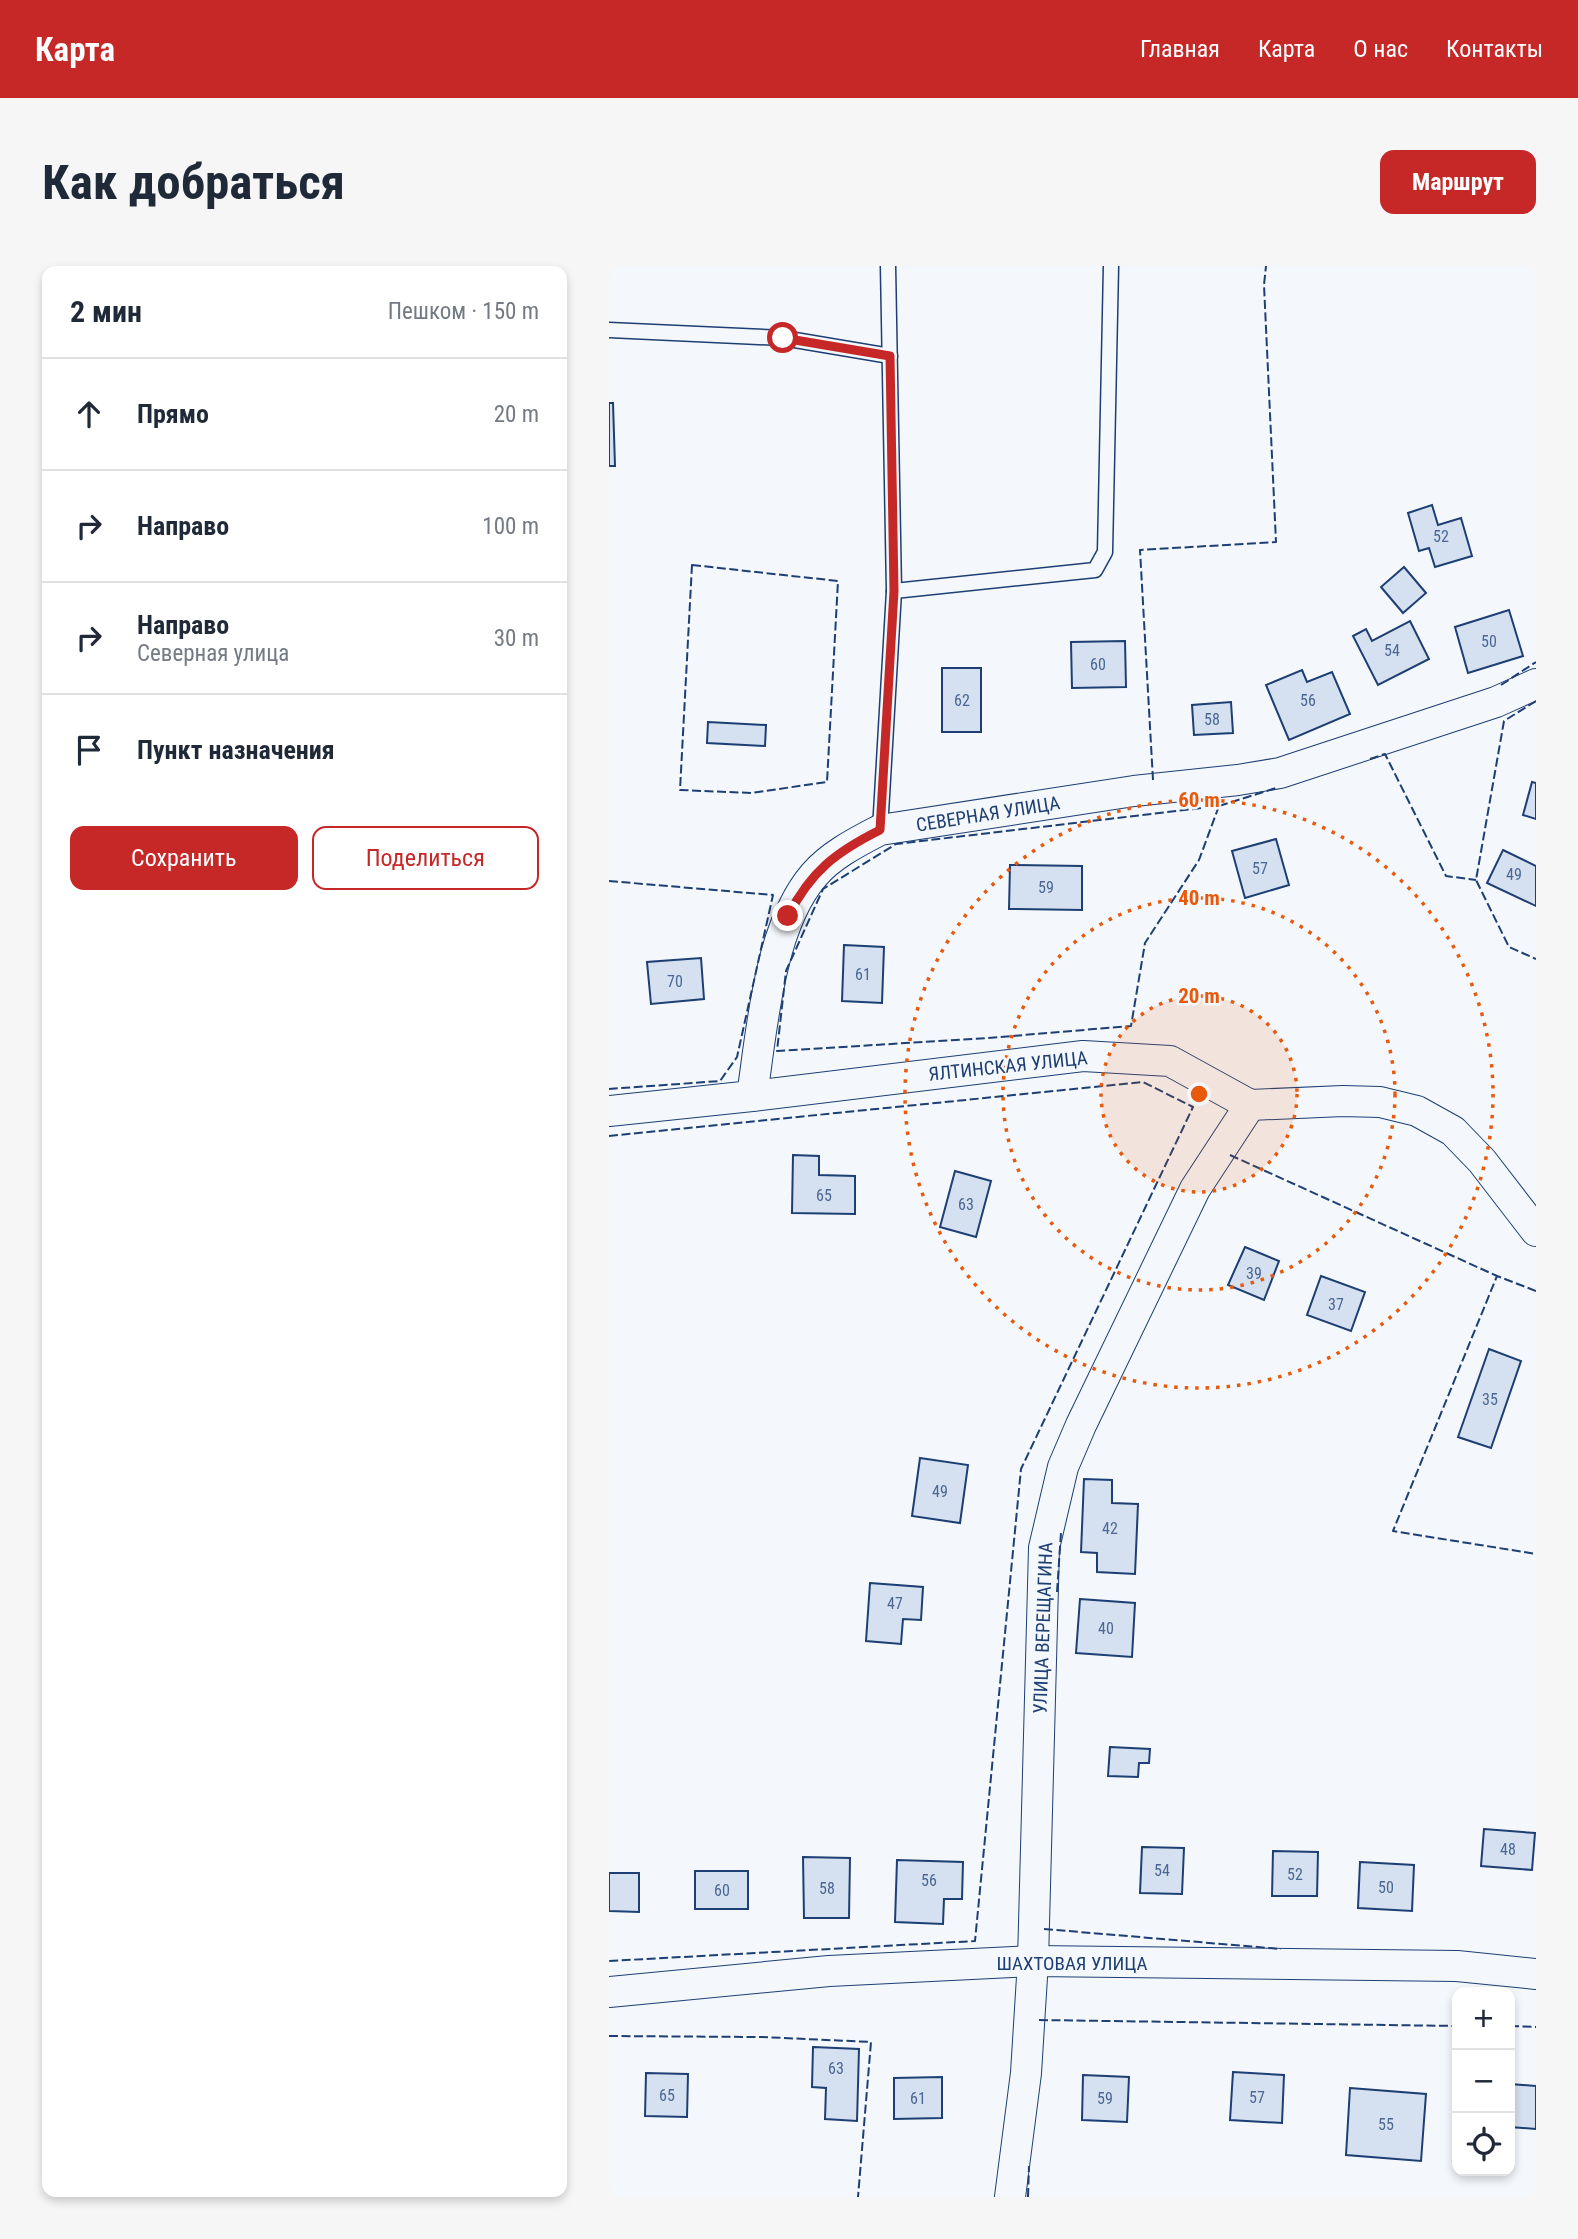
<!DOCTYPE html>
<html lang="ru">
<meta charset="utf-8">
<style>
:root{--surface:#fff;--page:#f6f6f7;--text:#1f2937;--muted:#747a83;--line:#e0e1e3;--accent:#c62828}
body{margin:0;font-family:"Roboto Condensed",sans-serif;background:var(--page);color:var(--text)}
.controls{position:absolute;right:21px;bottom:21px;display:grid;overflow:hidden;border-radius:14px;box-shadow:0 4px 10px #0003}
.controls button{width:63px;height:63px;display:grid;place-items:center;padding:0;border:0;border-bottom:2px solid var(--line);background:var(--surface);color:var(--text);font:35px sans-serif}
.stop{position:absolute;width:21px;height:21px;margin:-16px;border:5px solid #c62828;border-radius:50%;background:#fff}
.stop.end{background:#c62828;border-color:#fff;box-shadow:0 2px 7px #0008}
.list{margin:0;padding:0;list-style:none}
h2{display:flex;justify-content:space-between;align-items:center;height:91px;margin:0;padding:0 28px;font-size:30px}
h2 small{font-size:23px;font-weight:400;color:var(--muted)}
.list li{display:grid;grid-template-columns:46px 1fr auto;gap:21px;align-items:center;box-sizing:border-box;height:112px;padding:0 28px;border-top:2px solid var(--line)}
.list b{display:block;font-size:26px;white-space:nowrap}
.list p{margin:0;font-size:23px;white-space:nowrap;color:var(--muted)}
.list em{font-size:23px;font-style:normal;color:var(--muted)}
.actions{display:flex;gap:14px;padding:21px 28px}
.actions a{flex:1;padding:16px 0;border:2px solid var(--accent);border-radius:14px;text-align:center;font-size:24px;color:var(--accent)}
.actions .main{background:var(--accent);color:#fff}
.icon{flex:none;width:38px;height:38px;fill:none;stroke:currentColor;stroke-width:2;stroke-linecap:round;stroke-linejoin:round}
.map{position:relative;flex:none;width:927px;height:1931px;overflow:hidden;border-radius:14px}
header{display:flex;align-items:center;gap:42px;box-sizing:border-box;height:98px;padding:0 35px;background:var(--accent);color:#fff}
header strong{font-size:33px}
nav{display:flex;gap:38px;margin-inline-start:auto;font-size:24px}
.intro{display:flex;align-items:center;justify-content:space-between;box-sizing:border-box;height:168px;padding:0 42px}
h1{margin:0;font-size:49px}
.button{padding:18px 32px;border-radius:14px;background:var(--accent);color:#fff;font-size:24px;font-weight:700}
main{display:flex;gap:42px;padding:0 42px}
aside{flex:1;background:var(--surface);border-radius:14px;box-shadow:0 4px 10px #0003}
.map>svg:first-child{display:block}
</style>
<header>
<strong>Карта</strong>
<nav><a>Главная</a><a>Карта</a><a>О нас</a><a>Контакты</a></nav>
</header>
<div class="intro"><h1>Как добраться</h1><a class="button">Маршрут</a></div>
<main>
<aside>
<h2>2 мин<small>Пешком · 150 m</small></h2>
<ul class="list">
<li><svg class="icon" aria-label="ahead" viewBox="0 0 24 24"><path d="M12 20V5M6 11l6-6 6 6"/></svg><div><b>Прямо</b></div><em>20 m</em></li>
<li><svg class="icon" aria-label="right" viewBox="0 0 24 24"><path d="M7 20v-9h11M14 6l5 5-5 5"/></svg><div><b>Направо</b></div><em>100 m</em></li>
<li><svg class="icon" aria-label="right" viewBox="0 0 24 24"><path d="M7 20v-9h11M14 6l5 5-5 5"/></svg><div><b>Направо</b><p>Северная улица</p></div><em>30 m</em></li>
<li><svg class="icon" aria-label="arrive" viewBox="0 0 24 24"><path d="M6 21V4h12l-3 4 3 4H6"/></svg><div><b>Пункт назначения</b></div></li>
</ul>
<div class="actions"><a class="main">Сохранить</a><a>Поделиться</a></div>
</aside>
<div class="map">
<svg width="927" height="1931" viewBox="0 0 927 1931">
<rect width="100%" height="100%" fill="#f4f7fb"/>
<!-- building -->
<g fill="#d5e0f0" stroke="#1d3f73" stroke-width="2">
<path d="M 0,137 L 4,137 L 6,200 L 0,200 Z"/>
<path d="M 823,239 L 829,259 L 852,252 L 863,290 L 826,301 L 820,282 L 810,285 L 799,247 Z"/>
<path d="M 795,301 L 817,327 L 794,347 L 772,321 Z"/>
<path d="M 900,344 L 914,390 L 859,407 L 846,361 Z"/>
<path d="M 801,355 L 820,393 L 769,419 L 744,370 L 757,363 L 763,375 Z"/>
<path d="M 516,375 L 517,421 L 463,422 L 462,376 Z"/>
<rect x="333" y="402" width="39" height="64"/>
<path d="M 693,404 L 698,416 L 723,406 L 741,448 L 680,474 L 657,419 Z"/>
<path d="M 622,436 L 624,467 L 585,469 L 583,439 Z"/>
<path d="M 99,456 L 157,459 L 156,480 L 98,477 Z"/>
<path d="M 923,516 L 927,517 L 927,553 L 914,549 Z"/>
<path d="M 667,573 L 680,619 L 636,632 L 623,585 Z"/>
<path d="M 894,584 L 927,600 L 927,640 L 878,617 Z"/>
<path d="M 401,599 L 473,600 L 473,644 L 400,643 Z"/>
<path d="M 235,679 L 275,681 L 273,737 L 233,735 Z"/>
<path d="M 92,692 L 95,733 L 42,738 L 38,696 Z"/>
<path d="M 184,889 L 210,890 L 210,909 L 246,910 L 246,948 L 183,947 Z"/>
<path d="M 346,905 L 382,915 L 367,971 L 331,961 Z"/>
<path d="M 636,981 L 670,995 L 655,1034 L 619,1019 Z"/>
<path d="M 712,1010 L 756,1026 L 742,1065 L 698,1049 Z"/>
<path d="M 880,1083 L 912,1095 L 882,1182 L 849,1171 Z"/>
<path d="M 311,1192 L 359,1199 L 351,1257 L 303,1250 Z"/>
<path d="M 475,1213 L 503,1214 L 503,1237 L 529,1238 L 526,1308 L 488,1306 L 488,1287 L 472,1286 Z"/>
<path d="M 261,1317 L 314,1321 L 312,1354 L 294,1353 L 292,1378 L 257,1375 Z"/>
<path d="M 471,1333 L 526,1337 L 523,1391 L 467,1387 Z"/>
<path d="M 501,1481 L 541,1483 L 540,1497 L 530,1497 L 529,1511 L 499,1510 Z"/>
<path d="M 875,1563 L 926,1567 L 923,1604 L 872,1600 Z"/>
<path d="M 533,1581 L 575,1582 L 573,1628 L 531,1627 Z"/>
<path d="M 664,1585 L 709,1586 L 708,1630 L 663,1630 Z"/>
<path d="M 194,1591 L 241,1592 L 240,1652 L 195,1652 Z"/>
<path d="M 288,1594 L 354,1596 L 353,1633 L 335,1633 L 334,1658 L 286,1656 Z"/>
<path d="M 751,1596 L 805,1599 L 803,1645 L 749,1642 Z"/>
<rect x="86" y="1605" width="53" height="38"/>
<path d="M 0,1607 L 30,1607 L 30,1646 L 0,1645 Z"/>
<path d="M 204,1781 L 250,1783 L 248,1855 L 216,1853 L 217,1822 L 203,1821 Z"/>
<path d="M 624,1806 L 675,1809 L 673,1857 L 621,1854 Z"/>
<path d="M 37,1807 L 79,1808 L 78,1851 L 36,1850 Z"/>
<path d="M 474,1809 L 520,1811 L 518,1856 L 473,1854 Z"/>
<path d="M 333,1811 L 333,1852 L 285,1853 L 285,1812 Z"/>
<path d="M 901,1818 L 927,1820 L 927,1863 L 901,1861 Z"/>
<path d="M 741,1822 L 817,1828 L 812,1895 L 737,1889 Z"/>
</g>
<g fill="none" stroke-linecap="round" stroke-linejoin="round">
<defs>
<g id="lane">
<path d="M 0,64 L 174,72 L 281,90"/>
<path d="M 285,325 L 486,304 L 496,286 L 502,0"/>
<path d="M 271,564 L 285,325 L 279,0"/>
</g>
<g id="street">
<path d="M 143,830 L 474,790 L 561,795 L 641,839 L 734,835 L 771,836 L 808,845 L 844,865 L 873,895 L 927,965"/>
<path d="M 0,845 L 143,830 C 153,763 160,661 205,609 C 222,589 248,576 271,564 L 525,525 L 629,514 L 671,507 L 887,436 L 927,418"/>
<path d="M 0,1726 L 220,1705 L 424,1695 L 848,1700 L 927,1708"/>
<path d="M 401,1931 L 417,1807 L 424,1695 L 435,1282 L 454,1201 L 472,1159 L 586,923 L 641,839"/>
</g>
</defs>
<!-- lane casing -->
<use href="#lane" stroke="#1d3f73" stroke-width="17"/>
<!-- street casing -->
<use href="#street" stroke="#1d3f73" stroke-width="32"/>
<!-- lane -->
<use href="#lane" stroke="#f4f7fb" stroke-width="14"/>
<!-- street -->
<use href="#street" stroke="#f4f7fb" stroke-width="30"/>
<!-- fence -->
<g stroke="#1d3f73" stroke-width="2" stroke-dasharray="9 3.5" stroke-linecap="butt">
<path d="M 83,299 L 229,315 L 218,516 L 142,527 L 71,524 Z"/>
<path d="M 892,419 L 927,396"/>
<path d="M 927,435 L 895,455 L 867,614 L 900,681 L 927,693"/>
<path d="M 761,493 L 776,488 L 837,610 L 867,614"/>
<path d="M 544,514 L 531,284 L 667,276 L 655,19 L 657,0"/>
<path d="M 610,540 L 590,594 L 536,677 L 522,760 L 379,772 L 168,785 L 177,705 L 214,623 L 287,578 Z"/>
<path d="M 610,540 L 667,522"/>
<path d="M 0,615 L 164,629 L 128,791 L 111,815 L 0,823"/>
<path d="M 0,870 L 534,816 L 584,841 L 412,1203 L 366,1675 L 0,1695"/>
<path d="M 621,889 L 888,1010"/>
<path d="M 927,1025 L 888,1010 L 784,1265 L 927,1288"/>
<path d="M 448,1326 L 452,1267"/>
<path d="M 435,1663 L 672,1683"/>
<path d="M 430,1754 L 848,1760"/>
<path d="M 901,1760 L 927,1761"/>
<path d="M 0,1770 L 153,1771 L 262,1776 L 249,1931"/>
<path d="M 419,1931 L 420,1900"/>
</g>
</g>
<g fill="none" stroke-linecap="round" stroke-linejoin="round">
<!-- route -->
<path stroke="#c62828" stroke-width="9" d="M 174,72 L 281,90 L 285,325 L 271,564 C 227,586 202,605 179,650"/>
</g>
<!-- distance rings -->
<circle cx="590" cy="828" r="98" fill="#e8590c" fill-opacity=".12"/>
<g fill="none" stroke="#e8590c" stroke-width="3.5" stroke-dasharray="3.5 7">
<circle cx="590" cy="828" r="98"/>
<circle cx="590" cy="828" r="196"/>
<circle cx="590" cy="828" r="294"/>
</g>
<g text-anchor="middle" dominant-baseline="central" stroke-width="5" stroke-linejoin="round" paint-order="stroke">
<!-- number labels -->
<g font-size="16" fill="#4b6792">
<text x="832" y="270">52</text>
<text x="880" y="375">50</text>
<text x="783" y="384">54</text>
<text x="489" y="398">60</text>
<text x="353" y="434">62</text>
<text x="699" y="434">56</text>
<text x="603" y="453">58</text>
<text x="651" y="602">57</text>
<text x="905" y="608">49</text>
<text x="437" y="621">59</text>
<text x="254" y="708">61</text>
<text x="66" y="715">70</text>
<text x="215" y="929">65</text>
<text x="357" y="938">63</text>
<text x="645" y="1007">39</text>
<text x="727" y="1038">37</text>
<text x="881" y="1133">35</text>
<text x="331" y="1225">49</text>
<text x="501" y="1262">42</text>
<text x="286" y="1337">47</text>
<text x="497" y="1362">40</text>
<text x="899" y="1583">48</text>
<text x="553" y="1604">54</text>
<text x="686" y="1608">52</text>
<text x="320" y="1614">56</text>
<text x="777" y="1621">50</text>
<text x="218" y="1622">58</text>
<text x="113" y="1624">60</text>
<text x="227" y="1802">63</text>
<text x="58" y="1829">65</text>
<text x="648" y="1831">57</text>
<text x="309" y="1832">61</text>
<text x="496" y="1832">59</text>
<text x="777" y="1858">55</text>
</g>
<!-- street labels -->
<g font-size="19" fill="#1d3f73" stroke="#f4f7fb">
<text transform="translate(379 548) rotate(-9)">СЕВЕРНАЯ УЛИЦА</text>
<text transform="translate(399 800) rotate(-6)">ЯЛТИНСКАЯ УЛИЦА</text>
<text transform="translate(434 1362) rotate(-88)">УЛИЦА ВЕРЕЩАГИНА</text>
<text x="463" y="1697">ШАХТОВАЯ УЛИЦА</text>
</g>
</g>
<circle cx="590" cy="828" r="10" fill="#e8590c" stroke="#f4f7fb" stroke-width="3.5"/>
<g font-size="21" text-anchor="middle" font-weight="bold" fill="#e8590c" stroke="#f4f7fb" stroke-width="5" stroke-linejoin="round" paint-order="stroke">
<text x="590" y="541">60 m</text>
<text x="590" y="639">40 m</text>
<text x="590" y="737">20 m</text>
</g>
</svg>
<div class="controls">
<button>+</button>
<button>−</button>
<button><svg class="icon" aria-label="locate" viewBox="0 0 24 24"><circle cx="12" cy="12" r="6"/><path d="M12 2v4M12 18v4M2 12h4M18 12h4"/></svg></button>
</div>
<div class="stop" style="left:174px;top:72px"></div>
<div class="stop end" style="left:179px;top:650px"></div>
</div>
</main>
